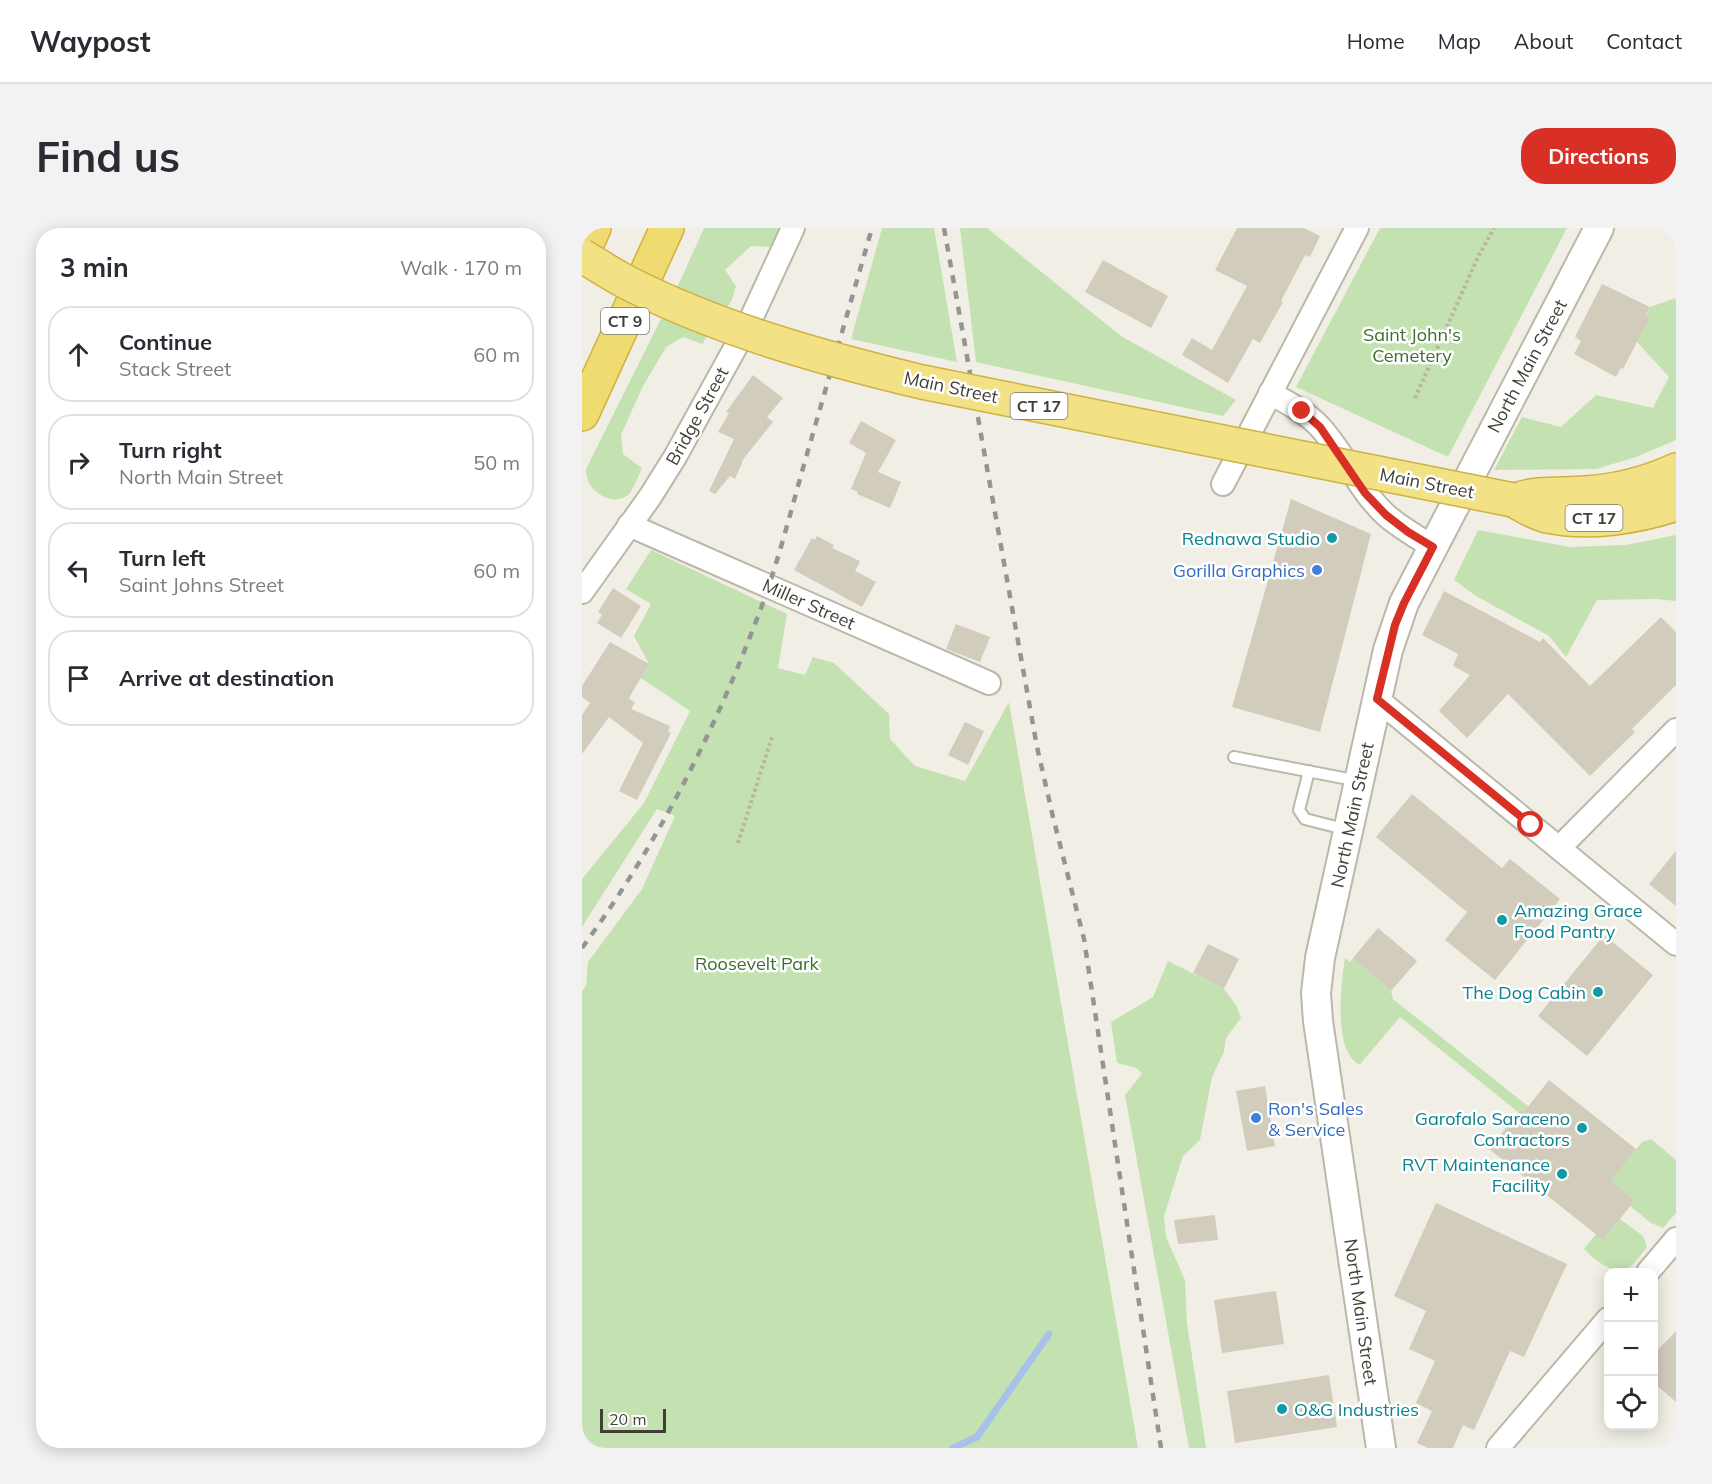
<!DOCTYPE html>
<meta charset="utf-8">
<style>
:root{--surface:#fff;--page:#f2f2f3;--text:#2b2b33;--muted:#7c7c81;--line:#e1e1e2;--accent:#d93025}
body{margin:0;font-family:Mulish,sans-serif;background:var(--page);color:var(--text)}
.controls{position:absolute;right:18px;bottom:18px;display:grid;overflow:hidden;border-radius:12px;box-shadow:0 3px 15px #0003}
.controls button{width:54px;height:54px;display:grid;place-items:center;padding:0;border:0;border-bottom:2px solid var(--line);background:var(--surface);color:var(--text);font:30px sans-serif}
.scale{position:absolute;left:18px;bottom:15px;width:66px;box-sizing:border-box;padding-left:6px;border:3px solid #423f35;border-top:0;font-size:16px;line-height:21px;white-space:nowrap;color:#423f35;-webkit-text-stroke:4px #fff;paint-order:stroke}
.stop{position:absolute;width:18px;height:18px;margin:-14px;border:4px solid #d93025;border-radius:50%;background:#fff}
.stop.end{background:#d93025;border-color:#fff;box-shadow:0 2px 6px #0008}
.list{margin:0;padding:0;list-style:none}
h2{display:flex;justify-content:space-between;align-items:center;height:78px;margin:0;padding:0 24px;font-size:26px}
h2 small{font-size:20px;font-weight:400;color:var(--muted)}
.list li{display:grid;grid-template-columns:39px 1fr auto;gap:18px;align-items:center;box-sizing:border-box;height:96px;margin:0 12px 12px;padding:0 12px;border:2px solid var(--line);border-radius:24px}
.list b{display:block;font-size:22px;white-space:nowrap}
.list p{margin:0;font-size:20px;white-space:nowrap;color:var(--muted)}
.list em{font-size:20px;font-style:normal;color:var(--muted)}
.icon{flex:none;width:33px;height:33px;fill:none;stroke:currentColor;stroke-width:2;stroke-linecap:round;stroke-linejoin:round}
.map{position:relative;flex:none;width:1094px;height:1220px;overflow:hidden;border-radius:24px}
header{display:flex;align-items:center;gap:36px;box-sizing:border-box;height:84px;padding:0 30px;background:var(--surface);border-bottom:2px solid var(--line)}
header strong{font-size:28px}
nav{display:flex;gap:33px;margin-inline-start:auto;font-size:21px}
.intro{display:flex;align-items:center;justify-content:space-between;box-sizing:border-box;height:144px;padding:0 36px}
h1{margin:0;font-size:42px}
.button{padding:15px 27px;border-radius:24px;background:var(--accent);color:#fff;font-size:21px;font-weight:700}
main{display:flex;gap:36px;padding:0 36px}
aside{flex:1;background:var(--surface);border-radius:24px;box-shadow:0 3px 15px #0003}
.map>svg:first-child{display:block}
</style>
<header>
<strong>Waypost</strong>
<nav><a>Home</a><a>Map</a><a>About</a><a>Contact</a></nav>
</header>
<div class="intro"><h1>Find us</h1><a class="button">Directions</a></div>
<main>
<aside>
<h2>3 min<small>Walk · 170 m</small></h2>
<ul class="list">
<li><svg class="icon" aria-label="ahead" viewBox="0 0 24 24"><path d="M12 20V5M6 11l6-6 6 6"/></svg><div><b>Continue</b><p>Stack Street</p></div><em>60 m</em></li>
<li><svg class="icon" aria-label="right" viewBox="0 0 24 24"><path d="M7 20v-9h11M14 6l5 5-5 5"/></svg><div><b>Turn right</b><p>North Main Street</p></div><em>50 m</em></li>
<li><svg class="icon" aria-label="left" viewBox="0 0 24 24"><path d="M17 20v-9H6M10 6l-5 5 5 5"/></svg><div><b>Turn left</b><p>Saint Johns Street</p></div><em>60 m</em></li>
<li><svg class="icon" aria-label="arrive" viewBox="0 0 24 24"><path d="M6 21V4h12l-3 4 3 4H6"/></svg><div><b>Arrive at destination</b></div></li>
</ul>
</aside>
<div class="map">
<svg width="1094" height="1220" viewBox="0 0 1094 1220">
<rect width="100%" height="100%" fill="#f1efe5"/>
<!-- green -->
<g fill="#c4e2b1">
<path d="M 122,0 L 202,0 L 188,19 L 169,18 L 143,42 L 154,58 L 150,72 L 120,116 L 101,109 L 84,119 L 60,160 L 39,207 L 41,226 L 60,240 C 56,248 52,260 47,266 C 34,278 14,268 7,255 C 5,251 4,245 4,241 L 99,51 Z"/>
<path d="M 300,0 L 352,0 L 375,134 L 269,111 Z"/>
<path d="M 378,0 L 405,0 L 539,108 L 654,172 L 641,188 L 394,134 Z"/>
<path d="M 798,0 L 985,0 L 866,229 L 714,159 Z"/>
<path d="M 1094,70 L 1094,212 L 1054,229 L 1014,241 L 912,242 L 940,189 L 979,199 L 1014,167 L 1071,180 L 1087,149 L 1055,114 L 1068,79 Z"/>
<path d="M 896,302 L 988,319 L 1044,317 L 1094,307 L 1094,373 L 1074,371 L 1015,372 L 984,429 L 967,408 L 894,368 L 872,352 Z"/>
<path d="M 69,322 L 205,386 L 196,440 L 223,447 L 231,429 L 252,435 L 307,486 L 308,511 L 333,538 L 383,553 L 427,474 L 556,1220 L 0,1220 L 0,763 L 4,758 L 6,734 L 60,661 L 93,588 L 75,581 L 0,699 L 0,651 L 62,575 L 108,483 L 59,450 L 67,436 L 52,408 L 69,376 L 44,361 Z"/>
<path d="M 763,730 L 768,734 L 771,730 L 809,763 L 811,771 L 1033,947 L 1060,914 L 1069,911 L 1094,932 L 1094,985 L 1081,1000 L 1069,995 L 1048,978 L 1053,972 L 939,881 L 936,884 L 818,789 L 779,835 L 780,837 C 750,829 759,754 763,730 Z"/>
<path d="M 586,733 L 642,761 L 654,777 L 659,790 L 644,810 L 642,824 L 630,849 L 618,912 L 601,928 L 582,988 L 584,1009 L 603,1052 L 605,1095 L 624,1220 L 607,1220 L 543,867 L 560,846 L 555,840 L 535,835 L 529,794 L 571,769 Z"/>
<path d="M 1038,991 L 1061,1008 L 1065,1019 C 1060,1025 1055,1033 1049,1038 C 1034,1050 1012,1032 1002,1021 L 1014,1006 L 1022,1011 Z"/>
</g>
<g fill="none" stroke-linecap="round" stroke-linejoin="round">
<!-- stream -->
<path stroke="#a6c2e9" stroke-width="7" d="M 371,1220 L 395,1209 L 467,1106"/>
</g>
<!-- building -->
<g fill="#d1ccbb">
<path d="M 655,0 L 722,0 L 738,8 L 728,29 L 723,27 L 699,73 L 701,74 L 678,115 L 671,111 L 646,155 L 600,127 L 610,110 L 630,122 L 665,58 L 633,42 Z"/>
<path d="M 521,32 L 586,68 L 569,100 L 503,64 Z"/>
<path d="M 1020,56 L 1068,79 L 1064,87 L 1068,89 L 1041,141 L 1039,140 L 1034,149 L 992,126 L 999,113 L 993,109 Z"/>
<path d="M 171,147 L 201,170 L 185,189 L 191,194 L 162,230 L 153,251 L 148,248 L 133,266 L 127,263 L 152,211 L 136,204 L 147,185 L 144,184 Z"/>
<path d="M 279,193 L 314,212 L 296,244 L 319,254 L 308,280 L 275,266 L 276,264 L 269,261 L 284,225 L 267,215 Z"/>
<path d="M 709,271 L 789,306 L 738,504 L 650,479 Z"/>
<path d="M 235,308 L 252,317 L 250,320 L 278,333 L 273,343 L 294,354 L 280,379 L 212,342 L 230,310 L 233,312 Z"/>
<path d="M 31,360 L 59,378 L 39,410 L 15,395 L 20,387 L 16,384 Z"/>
<path d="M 862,363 L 958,414 L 961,410 L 1008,458 L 1079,389 L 1094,404 L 1094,457 L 1050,501 L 1053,504 L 1008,548 L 926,466 L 885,510 L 857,483 L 888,447 L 871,438 L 876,426 L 840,407 Z"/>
<path d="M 374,396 L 408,409 L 398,434 L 364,421 Z"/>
<path d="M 28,414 L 67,436 L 47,470 L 53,475 L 49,481 L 88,498 L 86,504 L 89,505 L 55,572 L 37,563 L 61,515 L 27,489 L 0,526 L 0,487 L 8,475 L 0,469 L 0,458 Z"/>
<path d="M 383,494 L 402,503 L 386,537 L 366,527 Z"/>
<path d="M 830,566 L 920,640 L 928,631 L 978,671 L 913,752 L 863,712 L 885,684 L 794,609 Z"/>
<path d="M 1094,623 L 1094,678 L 1067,656 Z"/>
<path d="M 796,700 L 835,733 L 809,763 L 771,730 Z"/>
<path d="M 1022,707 L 1071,747 L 1005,828 L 956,788 Z"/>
<path d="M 626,716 L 657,731 L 642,761 L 611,745 Z"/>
<path d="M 967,852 L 1054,921 L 1029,953 L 1053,972 L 1021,1012 L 907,921 L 939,881 L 942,884 Z"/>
<path d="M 683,858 L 693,918 L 665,923 L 654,863 Z"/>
<path d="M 854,975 L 985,1036 L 942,1129 L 928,1123 L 892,1202 L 881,1197 L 871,1220 L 846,1220 L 835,1215 L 850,1183 L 834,1175 L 853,1133 L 827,1121 L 844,1083 L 812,1068 Z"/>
<path d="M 633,987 L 636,1012 L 596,1016 L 592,992 Z"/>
<path d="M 694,1063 L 702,1116 L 640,1125 L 632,1072 Z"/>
<path d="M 1094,1103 L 1094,1174 L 1071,1154 L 1071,1127 Z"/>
<path d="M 747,1147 L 755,1199 L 653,1215 L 645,1163 Z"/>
</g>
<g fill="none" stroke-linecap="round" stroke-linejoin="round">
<defs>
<g id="service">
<path d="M 652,529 L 777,553"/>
<path d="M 727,543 L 717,582 L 723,591 L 766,602"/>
</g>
<g id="minor">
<path d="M 688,165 C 706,175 724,184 738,199 C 763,226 777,263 805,288 C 819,300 835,309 851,319"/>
<path d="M 641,256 L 775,0"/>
<path d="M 47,297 L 407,455"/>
<path d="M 0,364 L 68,269 L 93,229 L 168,93 L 211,0"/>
<path d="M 795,471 L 1094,716"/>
<path d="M 977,620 L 1094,502"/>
<path d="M 1066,1044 L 1094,1011"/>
<path d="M 916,1220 L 1026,1091"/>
</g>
<path id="tertiary" d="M 799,1220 L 736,793 L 734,765 L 738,730 L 806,422 L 822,375 L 1017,0"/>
<g id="trunk">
<path d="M 931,272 C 942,278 953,285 965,288 C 1006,297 1055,289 1094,276"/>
<path d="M 933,272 C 956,264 980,267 1003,265 C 1034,263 1066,255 1094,242"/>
</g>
<g id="motorway">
<path d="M 0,26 L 12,0"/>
<path d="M 0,186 L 85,0"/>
</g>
</defs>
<!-- service casing -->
<use href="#service" stroke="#bbb8a8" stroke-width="14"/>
<!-- minor casing -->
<use href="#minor" stroke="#bbb8a8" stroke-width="26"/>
<!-- tertiary casing -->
<use href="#tertiary" stroke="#bbb8a8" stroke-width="32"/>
<!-- trunk casing -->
<use href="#trunk" stroke="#ceb142" stroke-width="36"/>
<!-- motorway casing -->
<use href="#motorway" stroke="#ceb142" stroke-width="36"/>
<!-- path -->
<g stroke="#bbb59b" stroke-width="4" stroke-dasharray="3 3" stroke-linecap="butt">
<path d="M 833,170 L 896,29 L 912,0"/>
<path d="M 156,615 L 190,509"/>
</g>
<!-- service -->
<use href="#service" stroke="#fff" stroke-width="10"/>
<!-- minor -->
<use href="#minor" stroke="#fff" stroke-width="22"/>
<!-- tertiary -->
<use href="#tertiary" stroke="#fff" stroke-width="28"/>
<!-- trunk -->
<use href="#trunk" stroke="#f2e285" stroke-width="33"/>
<!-- motorway -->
<use href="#motorway" stroke="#f0db70" stroke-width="33"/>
<!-- rail -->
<g stroke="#949494" stroke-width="4.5" stroke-dasharray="8 8" stroke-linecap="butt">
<path d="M 362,0 L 455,519 L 471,589 L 502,711 L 579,1220"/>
<path d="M 0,720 C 71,623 128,513 171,401 C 192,349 206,294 221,240 C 244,160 267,80 290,0"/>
</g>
<defs>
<path id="trunk-bridge" d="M 0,28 C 16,37 32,48 48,56 C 140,102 240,130 340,154 L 931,272"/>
</defs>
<!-- trunk-bridge casing -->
<use href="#trunk-bridge" stroke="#ceb142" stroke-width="36" stroke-linecap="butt"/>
<!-- trunk-bridge -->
<use href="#trunk-bridge" stroke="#f2e285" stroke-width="33"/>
</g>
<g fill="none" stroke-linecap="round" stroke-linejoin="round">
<!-- route -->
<path stroke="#d93025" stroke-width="8" d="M 720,183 L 738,199 L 783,265 L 804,287 L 826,304 L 851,319 L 822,375 L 813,397 L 795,471 L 949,597"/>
</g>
<!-- markers -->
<g fill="#0f9aa8" stroke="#fff" stroke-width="2">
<circle cx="750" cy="310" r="6"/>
<circle cx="920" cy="692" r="6"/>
<circle cx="1016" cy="764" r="6"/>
<circle cx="1000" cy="900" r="6"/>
<circle cx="980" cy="946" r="6"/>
<circle cx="700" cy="1181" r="6"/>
</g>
<g fill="#3f7fe0" stroke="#fff" stroke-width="2">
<circle cx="735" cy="342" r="6"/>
<circle cx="674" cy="890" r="6"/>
</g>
<g text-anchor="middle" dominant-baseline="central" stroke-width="5" stroke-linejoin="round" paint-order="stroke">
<!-- shield labels -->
<g fill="#fff" stroke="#7b7972" stroke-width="1.5">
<rect x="19" y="80" width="48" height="26" rx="4.5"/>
<rect x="428.5" y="165" width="57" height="26" rx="4.5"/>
<rect x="983.5" y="277" width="57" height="26" rx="4.5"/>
</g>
<g font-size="16" font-weight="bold" fill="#423f35">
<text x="43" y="93">CT 9</text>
<text x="457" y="178">CT 17</text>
<text x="1012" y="290">CT 17</text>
</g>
<!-- park labels -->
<g font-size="18" fill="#3c6e2e" stroke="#fff">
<text x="830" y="106">Saint John's<tspan x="830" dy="21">Cemetery</tspan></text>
<text x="175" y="735">Roosevelt Park</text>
</g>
<!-- street labels -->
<g font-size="18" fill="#423f35" stroke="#fff">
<text transform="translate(945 138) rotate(-62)">North Main Street</text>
<text transform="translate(369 159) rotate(12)">Main Street</text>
<text transform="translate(115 188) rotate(-61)">Bridge Street</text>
<text transform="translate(845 255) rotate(11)">Main Street</text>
<text transform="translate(227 376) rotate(24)">Miller Street</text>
<text transform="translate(770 587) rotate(-78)">North Main Street</text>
<text transform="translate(779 1084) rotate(82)">North Main Street</text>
</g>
<!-- culture labels -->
<g font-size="18" fill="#0d838f" stroke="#fff" text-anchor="end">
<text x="738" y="310">Rednawa Studio</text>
<text x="932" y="682" text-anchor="start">Amazing Grace<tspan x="932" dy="21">Food Pantry</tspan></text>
<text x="1004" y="764">The Dog Cabin</text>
<text x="988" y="890">Garofalo Saraceno<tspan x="988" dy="21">Contractors</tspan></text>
<text x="968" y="936">RVT Maintenance<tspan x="968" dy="21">Facility</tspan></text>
<text x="712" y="1181" text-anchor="start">O&amp;G Industries</text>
</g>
<!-- shop labels -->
<g font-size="18" fill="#366cbe" stroke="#fff" text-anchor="end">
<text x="723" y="342">Gorilla Graphics</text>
<text x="686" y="880" text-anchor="start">Ron's Sales<tspan x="686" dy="21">&amp; Service</tspan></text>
</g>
</g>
</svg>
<div class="controls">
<button>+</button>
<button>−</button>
<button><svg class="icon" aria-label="locate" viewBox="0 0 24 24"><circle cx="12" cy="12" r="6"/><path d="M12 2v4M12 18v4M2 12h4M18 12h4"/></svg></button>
</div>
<div class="scale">20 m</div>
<div class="stop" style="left:949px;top:597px"></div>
<div class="stop end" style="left:720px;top:183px"></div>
</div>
</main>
